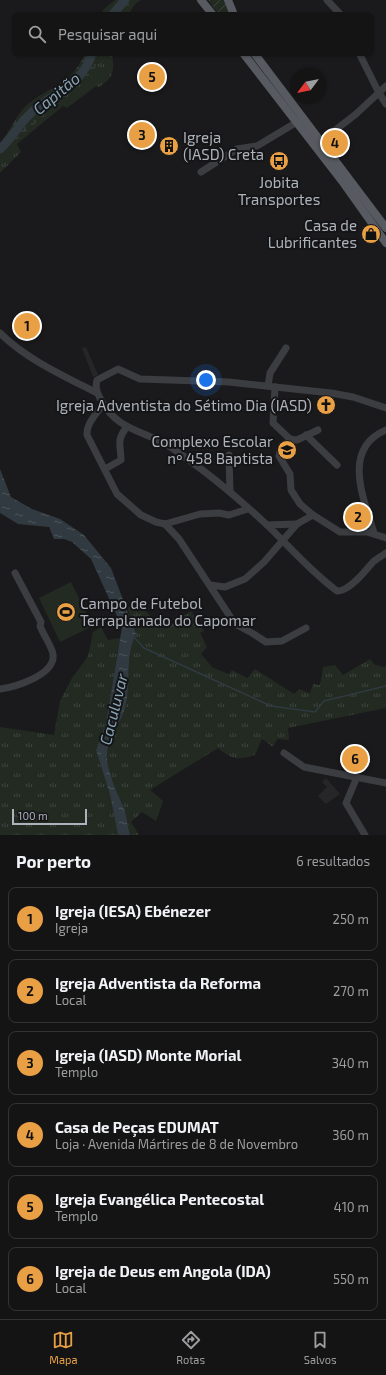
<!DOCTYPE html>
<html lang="pt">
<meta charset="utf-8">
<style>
:root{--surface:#141415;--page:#1d1d1e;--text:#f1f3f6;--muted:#9d9ea0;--line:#333334;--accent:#e9a045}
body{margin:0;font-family:"Exo 2",sans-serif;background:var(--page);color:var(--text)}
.compass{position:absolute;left:290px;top:68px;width:36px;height:36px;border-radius:50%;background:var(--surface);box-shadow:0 1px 3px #0004;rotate:238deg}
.scale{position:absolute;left:12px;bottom:10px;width:75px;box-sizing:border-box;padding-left:4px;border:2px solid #adb3bb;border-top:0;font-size:11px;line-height:14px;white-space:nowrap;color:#adb3bb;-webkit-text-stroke:3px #151517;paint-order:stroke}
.you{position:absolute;left:206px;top:380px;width:14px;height:14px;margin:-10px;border:3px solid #fff;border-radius:50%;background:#1a73e8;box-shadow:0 0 0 6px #1a73e833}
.badge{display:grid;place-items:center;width:26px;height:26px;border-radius:50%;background:var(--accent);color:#111;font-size:13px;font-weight:700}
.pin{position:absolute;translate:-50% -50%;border:2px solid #fff;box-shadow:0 1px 4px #0006}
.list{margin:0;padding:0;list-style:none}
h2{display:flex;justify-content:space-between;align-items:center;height:52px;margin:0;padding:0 16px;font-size:17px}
h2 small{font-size:13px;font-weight:400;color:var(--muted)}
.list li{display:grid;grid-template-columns:26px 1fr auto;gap:12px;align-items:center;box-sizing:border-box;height:64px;margin:0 8px 8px;padding:0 8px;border:1px solid var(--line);border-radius:8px}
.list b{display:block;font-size:15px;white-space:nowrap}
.list p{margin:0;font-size:13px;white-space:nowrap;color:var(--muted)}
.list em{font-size:13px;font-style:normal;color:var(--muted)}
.icon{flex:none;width:22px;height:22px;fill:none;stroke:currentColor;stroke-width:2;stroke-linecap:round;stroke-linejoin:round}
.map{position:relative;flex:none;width:386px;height:835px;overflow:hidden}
.search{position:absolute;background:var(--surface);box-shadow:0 1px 3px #0004;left:12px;right:12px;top:12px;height:44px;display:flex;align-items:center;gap:10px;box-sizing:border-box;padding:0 14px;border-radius:8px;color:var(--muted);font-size:15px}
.sheet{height:484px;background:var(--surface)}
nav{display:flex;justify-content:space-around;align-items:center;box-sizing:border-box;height:56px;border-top:1px solid var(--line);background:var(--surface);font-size:11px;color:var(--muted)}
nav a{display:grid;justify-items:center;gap:2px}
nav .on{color:var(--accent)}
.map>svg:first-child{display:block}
</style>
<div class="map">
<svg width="386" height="835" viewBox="0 0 386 835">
<defs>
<pattern id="grass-tufts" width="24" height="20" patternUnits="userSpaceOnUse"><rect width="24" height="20" fill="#222a22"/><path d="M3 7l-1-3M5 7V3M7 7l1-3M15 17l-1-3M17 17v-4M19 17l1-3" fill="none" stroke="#3f4640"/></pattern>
<pattern id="wetland-marsh" width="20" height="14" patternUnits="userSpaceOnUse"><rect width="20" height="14" fill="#222a22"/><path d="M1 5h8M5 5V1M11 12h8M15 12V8" fill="none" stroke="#3f4640"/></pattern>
<pattern id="garden-furrows" width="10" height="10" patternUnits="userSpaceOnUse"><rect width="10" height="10" fill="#222a22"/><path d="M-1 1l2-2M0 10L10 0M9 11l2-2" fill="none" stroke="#3f4640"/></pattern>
<pattern id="water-ripples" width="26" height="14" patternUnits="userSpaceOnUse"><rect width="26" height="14" fill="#303a40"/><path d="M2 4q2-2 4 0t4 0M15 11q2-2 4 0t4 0" fill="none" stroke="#4b545a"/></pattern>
</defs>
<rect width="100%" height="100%" fill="#1a1a1c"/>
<!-- built -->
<g fill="#262629">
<path d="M 86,347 L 98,375 L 93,377 L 82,348 Z"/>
<path d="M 326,778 L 340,794 L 326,804 L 318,796 L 327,787 L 322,782 Z"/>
</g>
<!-- grass -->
<g fill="url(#grass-tufts)">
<path d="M 102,53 L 112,53 C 114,70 115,77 99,87 L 96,86 L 67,108 L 63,106 L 17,144 L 21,152 L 0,173 L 0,155 L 2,152 L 39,120 L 53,102 L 93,75 L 98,58 Z"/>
<path d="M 127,607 L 142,608 L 165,629 L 191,611 L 204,631 L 200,633 L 207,647 L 201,654 L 213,668 L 229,674 L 232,670 L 247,678 L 255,669 L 294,694 L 299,689 L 310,693 L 313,684 L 320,685 L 323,667 L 335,665 L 343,675 L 370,659 L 375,665 L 384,667 L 386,665 L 386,708 L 288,728 L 289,740 L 277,739 L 273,747 L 262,739 L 255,755 C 237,761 232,759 218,748 L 150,790 L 163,801 L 156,821 L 142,812 L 131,822 L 139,835 L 130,835 C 128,827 127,819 125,811 C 119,796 111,781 108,765 C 103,741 119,729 125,708 C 132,683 124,659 136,634 Z"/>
<path d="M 101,627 L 108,640 L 120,638 L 106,723 L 96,750 L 110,795 L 118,835 L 0,835 L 0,727 L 54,735 L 60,701 L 72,678 L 88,656 L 93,632 Z"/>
</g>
<!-- wetland -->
<g fill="url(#wetland-marsh)">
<path d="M 115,0 L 141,0 L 135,4 L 128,15 L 101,15 L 103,10 Z"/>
<path d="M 86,53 L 102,53 L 98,58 L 93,75 L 53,102 L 39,120 L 0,155 L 0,143 C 9,133 14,120 22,110 C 35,95 56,89 70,76 C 77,69 81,61 86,53 Z"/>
</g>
<!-- park -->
<path fill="#222a22" d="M 71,582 L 93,626 L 60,642 L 39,598 Z"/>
<!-- garden -->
<path fill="url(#garden-furrows)" d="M 208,0 L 224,0 L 230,15 L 219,15 Z"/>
<!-- water -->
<path fill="url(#water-ripples)" d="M 0,469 L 11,497 L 32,509 L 60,519 L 84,535 L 111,568 L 136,634 C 124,659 132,683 125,708 C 119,729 103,741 108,765 C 111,781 119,796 125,811 C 127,819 128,827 130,835 L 118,835 L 110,795 L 96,750 L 106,723 L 122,627 L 91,559 L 72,542 L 64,539 L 54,539 L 49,527 L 18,524 L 0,513 Z"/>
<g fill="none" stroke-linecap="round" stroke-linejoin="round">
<!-- stream -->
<path stroke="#303a40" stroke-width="1.5" d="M 133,636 L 144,648 L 271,706 L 315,712 L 324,701 L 386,686"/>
<!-- river -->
<g stroke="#303a40" stroke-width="9">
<path d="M 112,15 L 125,0"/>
<path d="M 0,149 C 13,137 18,125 30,114 C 51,93 84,85 92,53"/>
</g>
<!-- minor -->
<g stroke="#3b3d41" stroke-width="7">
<path d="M 327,0 L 341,15"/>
<path d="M 359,53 L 379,93 L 386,104"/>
<path d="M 320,142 L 356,114 L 386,86"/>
<path d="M 201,172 L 237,149 L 257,146 L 297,122"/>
<path d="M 0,333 C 26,359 64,376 97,393"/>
<path d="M 268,386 L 270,373 L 286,348"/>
<path d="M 275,387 L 273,423 L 290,439 L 280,452 L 279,456 L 290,474 L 291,490 L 300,504 L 313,515"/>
<path d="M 103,404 C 97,414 86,423 87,435 L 117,494 L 141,515 L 156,522 L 165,524 L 200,514 L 219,513 L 229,515 L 248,509"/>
<path d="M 386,408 L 353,397 L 331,393 L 229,382 L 140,379 L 118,369 L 97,380 C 95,388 97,393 101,400 C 118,432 145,430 172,448 C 206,471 237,497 266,524 C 290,547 310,571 337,591 C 349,592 366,570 373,562 C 377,558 382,556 386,553"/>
<path d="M 306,435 L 337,465"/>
<path d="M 290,439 L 297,440 L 318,430"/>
<path d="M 229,455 L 230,492"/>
<path d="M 105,469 L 121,460 C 121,446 116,441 126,428"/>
<path d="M 165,524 L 179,539 L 235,624 L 252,633 L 266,642 L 282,641 L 306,628"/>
<path d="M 267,525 L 297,524"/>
<path d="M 374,533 C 364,499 341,449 386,430"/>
<path d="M 210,585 L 225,587 L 245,579 L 264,562 L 297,524 L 313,515 L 340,532 L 367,532 L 386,538"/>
<path d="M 0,689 C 15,687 56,675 53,654 C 52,647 43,634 40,626 L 41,622 L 15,573"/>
<path d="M 284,753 L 304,767 L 386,783"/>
<path d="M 357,777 L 346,803 L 365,835"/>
</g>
<!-- major -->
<g stroke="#575a60" stroke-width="8">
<path d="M 201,0 L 213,15"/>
<path d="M 228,0 L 234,15"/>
<path d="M 243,53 L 342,181 L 386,243"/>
<path d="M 254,53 L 386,228"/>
</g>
</g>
<!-- icons -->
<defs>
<symbol id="building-disc" viewBox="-11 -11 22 22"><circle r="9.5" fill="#e9a045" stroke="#151517"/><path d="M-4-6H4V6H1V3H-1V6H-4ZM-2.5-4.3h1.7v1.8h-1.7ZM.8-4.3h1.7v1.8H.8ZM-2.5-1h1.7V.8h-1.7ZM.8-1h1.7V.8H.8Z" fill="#111"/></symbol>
<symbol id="bus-disc" viewBox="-11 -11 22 22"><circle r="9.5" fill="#e9a045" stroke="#151517"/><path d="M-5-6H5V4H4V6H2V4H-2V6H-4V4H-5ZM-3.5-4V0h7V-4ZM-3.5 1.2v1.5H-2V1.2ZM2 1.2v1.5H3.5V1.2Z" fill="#111"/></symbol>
<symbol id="shop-disc" viewBox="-11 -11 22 22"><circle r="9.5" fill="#e9a045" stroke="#151517"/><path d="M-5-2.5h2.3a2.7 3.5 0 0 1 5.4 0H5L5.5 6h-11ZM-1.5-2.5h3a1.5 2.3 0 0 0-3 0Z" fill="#111"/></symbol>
<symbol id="church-disc" viewBox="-11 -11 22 22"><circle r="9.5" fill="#e9a045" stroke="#151517"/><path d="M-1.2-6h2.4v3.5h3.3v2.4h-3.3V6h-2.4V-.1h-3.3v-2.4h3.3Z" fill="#111"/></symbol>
<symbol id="school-disc" viewBox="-11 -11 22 22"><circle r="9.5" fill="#e9a045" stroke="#151517"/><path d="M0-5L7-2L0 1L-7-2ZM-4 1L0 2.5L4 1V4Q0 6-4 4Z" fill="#111"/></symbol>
<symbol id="stadium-disc" viewBox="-11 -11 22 22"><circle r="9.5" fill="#e9a045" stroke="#151517"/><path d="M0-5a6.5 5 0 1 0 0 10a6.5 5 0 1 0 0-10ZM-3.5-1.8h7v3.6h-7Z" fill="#111"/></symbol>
</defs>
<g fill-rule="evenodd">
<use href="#building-disc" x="158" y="135" width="22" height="22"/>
<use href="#bus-disc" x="268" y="150" width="22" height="22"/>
<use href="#shop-disc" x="360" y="223" width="22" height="22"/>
<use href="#church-disc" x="315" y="394" width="22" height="22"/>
<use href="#school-disc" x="276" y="439" width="22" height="22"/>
<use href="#stadium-disc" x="55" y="601" width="22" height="22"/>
</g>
<g text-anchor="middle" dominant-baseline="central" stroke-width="4" stroke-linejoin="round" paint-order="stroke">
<!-- poi labels -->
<g font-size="15" fill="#adb3bb" stroke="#151517" text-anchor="end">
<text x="183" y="137" text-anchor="start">Igreja<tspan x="183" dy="17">(IASD) Creta</tspan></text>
<text x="279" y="182" text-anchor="middle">Jobita<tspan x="279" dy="17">Transportes</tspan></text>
<text x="357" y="225">Casa de<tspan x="357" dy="17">Lubrificantes</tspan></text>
<text x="312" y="405">Igreja Adventista do Sétimo Dia (IASD)</text>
<text x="273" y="441">Complexo Escolar<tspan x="273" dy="17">nº 458 Baptista</tspan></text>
<text x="80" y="603" text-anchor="start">Campo de Futebol<tspan x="80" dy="17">Terraplanado do Capomar</tspan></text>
</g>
<!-- water labels -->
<g font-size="16" font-style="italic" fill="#86a3b3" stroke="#151517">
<text transform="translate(56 93) rotate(-40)">Capitão</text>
<text transform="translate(113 709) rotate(-76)">Caculuvar</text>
</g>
</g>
</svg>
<svg class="compass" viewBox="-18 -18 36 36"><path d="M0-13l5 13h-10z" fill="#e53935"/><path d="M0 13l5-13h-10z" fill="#9d9ea0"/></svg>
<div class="scale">100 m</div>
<div class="you"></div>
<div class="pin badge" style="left:27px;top:326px">1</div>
<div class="pin badge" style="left:358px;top:517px">2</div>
<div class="pin badge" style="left:142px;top:135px">3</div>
<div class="pin badge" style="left:335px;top:143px">4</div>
<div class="pin badge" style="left:152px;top:77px">5</div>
<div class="pin badge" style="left:355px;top:759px">6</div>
<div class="search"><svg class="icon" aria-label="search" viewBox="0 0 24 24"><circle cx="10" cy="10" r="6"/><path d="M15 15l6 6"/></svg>Pesquisar aqui</div>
</div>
<section class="sheet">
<h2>Por perto<small>6 resultados</small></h2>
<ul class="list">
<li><span class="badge">1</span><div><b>Igreja (IESA) Ebénezer</b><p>Igreja</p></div><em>250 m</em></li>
<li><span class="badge">2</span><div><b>Igreja Adventista da Reforma</b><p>Local</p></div><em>270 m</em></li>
<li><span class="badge">3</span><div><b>Igreja (IASD) Monte Morial</b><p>Templo</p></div><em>340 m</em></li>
<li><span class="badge">4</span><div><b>Casa de Peças EDUMAT</b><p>Loja · Avenida Mártires de 8 de Novembro</p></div><em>360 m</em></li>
<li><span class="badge">5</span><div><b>Igreja Evangélica Pentecostal</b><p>Templo</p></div><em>410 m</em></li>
<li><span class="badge">6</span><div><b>Igreja de Deus em Angola (IDA)</b><p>Local</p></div><em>550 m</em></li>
</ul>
</section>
<nav>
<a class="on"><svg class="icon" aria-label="map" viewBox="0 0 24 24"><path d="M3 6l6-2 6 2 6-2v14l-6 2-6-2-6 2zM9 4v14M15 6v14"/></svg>Mapa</a>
<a><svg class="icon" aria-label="directions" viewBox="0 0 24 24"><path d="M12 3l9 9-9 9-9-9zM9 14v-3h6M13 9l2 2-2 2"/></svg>Rotas</a>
<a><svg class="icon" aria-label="saved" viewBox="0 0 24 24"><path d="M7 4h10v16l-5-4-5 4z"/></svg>Salvos</a>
</nav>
